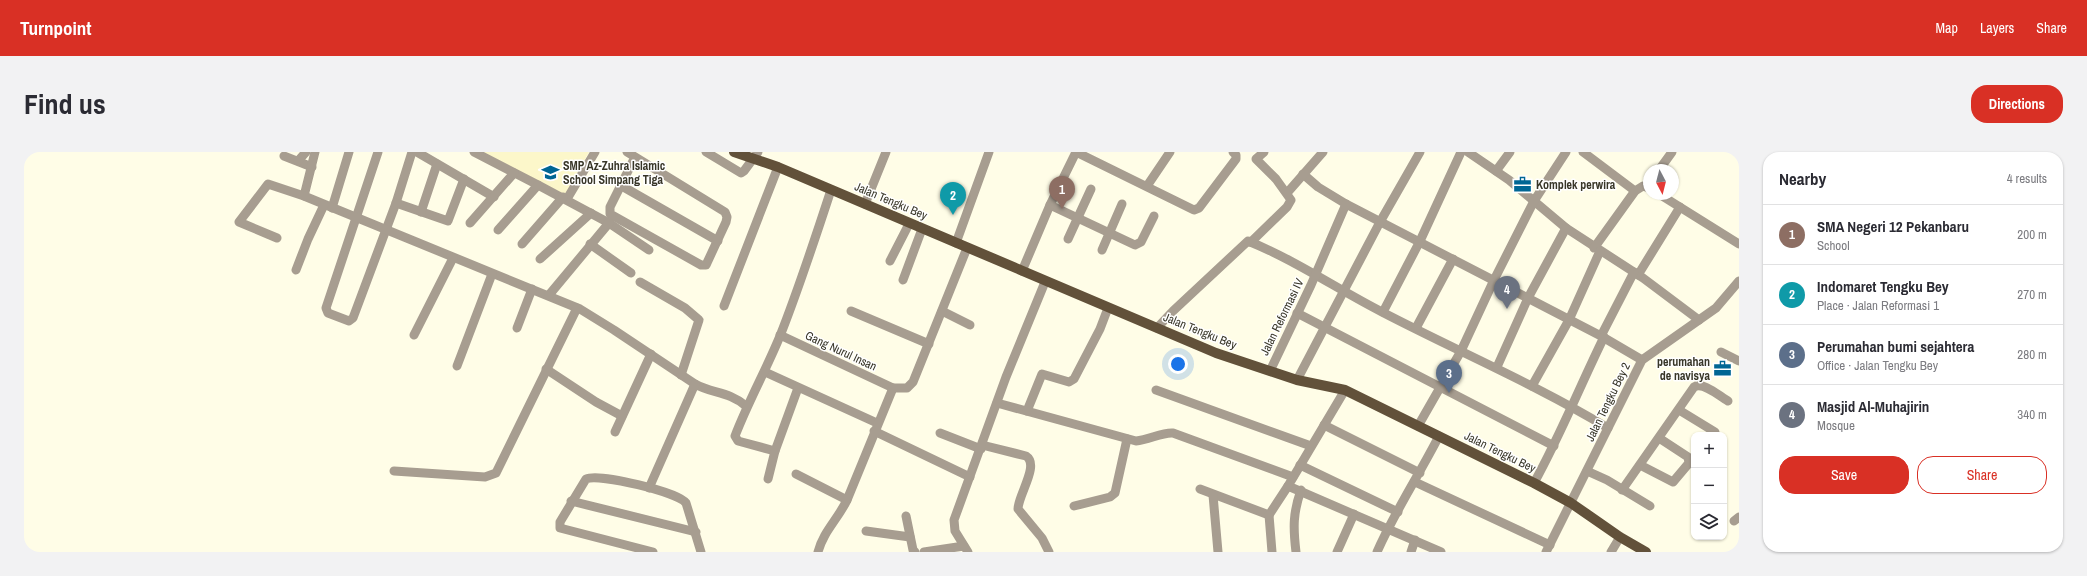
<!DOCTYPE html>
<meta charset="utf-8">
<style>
:root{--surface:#fff;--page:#f2f2f3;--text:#2b2b33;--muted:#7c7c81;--line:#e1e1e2;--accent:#d93025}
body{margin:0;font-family:"Archivo Narrow",sans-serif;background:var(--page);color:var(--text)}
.controls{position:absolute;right:12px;bottom:12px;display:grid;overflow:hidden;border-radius:8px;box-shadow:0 1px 3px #0004}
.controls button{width:36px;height:36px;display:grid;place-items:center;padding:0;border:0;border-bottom:1px solid var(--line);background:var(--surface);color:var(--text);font:20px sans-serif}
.compass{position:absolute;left:1619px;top:12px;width:36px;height:36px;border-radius:50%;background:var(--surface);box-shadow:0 1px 3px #0004;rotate:173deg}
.you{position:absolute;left:1154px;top:212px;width:14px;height:14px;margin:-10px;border:3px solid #fff;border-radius:50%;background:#1a73e8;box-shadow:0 0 0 6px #1a73e833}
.badge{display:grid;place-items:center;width:26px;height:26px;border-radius:50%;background:var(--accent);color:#fff;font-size:13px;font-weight:700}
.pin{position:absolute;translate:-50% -33px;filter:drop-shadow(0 1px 2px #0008)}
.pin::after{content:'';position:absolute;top:21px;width:14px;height:12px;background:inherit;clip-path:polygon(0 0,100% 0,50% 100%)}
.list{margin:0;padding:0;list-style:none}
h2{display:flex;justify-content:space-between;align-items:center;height:52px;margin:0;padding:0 16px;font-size:17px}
h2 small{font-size:13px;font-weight:400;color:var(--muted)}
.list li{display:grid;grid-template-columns:26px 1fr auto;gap:12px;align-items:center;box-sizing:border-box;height:60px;padding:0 16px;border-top:1px solid var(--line)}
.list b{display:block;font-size:15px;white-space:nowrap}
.list p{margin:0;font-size:13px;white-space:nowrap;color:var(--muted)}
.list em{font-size:13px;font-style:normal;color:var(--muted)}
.actions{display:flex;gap:8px;padding:12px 16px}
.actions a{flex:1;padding:9px 0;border:1px solid var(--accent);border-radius:16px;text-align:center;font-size:14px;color:var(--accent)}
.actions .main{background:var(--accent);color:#fff}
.icon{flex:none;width:22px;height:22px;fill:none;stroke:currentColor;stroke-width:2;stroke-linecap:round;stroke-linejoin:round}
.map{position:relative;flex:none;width:1715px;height:400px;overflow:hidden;border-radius:16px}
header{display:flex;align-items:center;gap:24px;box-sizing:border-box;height:56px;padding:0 20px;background:var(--accent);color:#fff}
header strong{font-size:19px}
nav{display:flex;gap:22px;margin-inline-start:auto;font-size:14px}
.intro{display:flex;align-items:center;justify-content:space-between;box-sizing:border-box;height:96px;padding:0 24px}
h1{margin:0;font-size:28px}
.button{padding:10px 18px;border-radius:16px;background:var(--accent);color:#fff;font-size:14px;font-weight:700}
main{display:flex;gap:24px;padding:0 24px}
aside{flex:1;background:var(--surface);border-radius:16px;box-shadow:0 1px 3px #0004}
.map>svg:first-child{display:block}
</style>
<header>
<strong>Turnpoint</strong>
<nav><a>Map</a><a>Layers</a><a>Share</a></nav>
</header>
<div class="intro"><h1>Find us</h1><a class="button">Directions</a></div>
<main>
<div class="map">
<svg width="1715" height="400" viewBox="0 0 1715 400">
<rect width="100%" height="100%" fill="#fffde7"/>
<!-- built -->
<path fill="#fcf7ca" d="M 457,0 L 565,0 L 541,43 Z"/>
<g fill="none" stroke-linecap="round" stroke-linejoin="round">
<!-- minor -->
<g stroke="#a79d90" stroke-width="9">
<path d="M 354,0 L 302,156 L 304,161 L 325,169 L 329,166 L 372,51 L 388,0"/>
<path d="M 393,0 L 470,45"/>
<path d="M 450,0 L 514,33"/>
<path d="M 603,0 L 701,60 L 703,65 L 702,70 L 682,113 L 677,113 L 586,62 L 586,55 L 611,5"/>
<path d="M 682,0 L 717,21 L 720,19 L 734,0"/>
<path d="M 1052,0 L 1170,58 L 1175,56 L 1212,7 L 1212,3 L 1209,0"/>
<path d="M 1444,0 L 1485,28 L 1542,76 L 1619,126 L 1675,168"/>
<path d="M 1559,0 L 1611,39"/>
<path d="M 260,4 L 288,15"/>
<path d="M 274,9 L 282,0"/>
<path d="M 1635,18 L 1648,0"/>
<path d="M 1472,19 L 1486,0"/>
<path d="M 1279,22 L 1294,35 L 1322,52 L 1577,184 L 1618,208"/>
<path d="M 596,33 L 694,89"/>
<path d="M 1123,34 L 1146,0"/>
<path d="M 1263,41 L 1299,0"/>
<path d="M 1635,42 L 1715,92"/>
<path d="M 280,44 L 291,0"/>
<path d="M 543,47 L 571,0"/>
<path d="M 372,51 L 424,69 L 440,27"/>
<path d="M 841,52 L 862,0"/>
<path d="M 1026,53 L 1111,93 L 1117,90 L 1130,64"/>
<path d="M 308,56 L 325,0"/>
<path d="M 397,60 L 413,12"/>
<path d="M 446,71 L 490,21"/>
<path d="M 474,78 L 514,33 L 585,71 L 625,98"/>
<path d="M 253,86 L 215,70 L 244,32 L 280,44 L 556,157 L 590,178 L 671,232 C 689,242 704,239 722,254"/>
<path d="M 1044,87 L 1067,37"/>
<path d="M 1227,90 L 1263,55 L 1267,48 L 1252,27 L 1232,7 L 1240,0"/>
<path d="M 932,91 L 965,0"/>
<path d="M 498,92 L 539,45"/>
<path d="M 566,92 L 607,121"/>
<path d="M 1570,96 L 1611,39 L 1619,34 L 1625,36"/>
<path d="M 1078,98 L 1098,52"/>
<path d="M 516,107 L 567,61"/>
<path d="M 866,109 L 885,72"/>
<path d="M 272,118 L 284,87 L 300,53"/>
<path d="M 998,119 L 1026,53 L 1052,0"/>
<path d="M 1614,123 L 1656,55"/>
<path d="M 879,128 L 898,77"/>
<path d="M 616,130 L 661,156 L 675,168 L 657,223"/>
<path d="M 525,143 L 585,71"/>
<path d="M 700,154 L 754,15"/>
<path d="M 827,159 L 905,192"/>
<path d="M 918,159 L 946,173"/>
<path d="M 1359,160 L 1396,89 L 1437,0"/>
<path d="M 1273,161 L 1530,294"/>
<path d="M 493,176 L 508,137"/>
<path d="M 1133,176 L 1149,159 L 1224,89 C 1271,108 1313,137 1358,160 C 1433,199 1511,232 1584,276"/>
<path d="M 1392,176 L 1429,107"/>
<path d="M 390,183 L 429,106"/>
<path d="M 756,183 L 869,236"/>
<path d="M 1577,184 L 1610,120"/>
<path d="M 1697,200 L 1715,209"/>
<path d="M 433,214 L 468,122"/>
<path d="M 1473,215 L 1504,146 L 1542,76"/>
<path d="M 522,217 L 572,250 L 598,264"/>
<path d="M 1246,219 L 1287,133 L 1322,52"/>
<path d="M 741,220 L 853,271"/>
<path d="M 1273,228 L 1356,70 L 1396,0"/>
<path d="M 1508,234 L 1545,168 L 1576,99"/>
<path d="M 1132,238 L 1287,294"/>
<path d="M 1321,238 L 1264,334 L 1417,400"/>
<path d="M 973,251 L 1112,289 C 1125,288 1138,280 1149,281 L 1269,325"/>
<path d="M 1655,258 L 1691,280"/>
<path d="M 1003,259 L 1018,222 L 1045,230 L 1050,227 L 1076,177 L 1084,156"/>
<path d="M 1300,273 L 1396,321"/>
<path d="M 1394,274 L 1437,199 L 1470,128 L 1510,49 L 1542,0"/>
<path d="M 850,279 L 946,325"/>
<path d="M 591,280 L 627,202"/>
<path d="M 916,281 L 957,297"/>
<path d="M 958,293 L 1002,304 C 1016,313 994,343 994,357 L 1018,386 L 1025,400"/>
<path d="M 751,299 L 714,289 L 711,284 C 724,250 742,218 756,184 C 775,136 791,87 807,38"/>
<path d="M 1276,313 L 1374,360"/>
<path d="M 1616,313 L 1649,330 L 1665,311 L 1664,305 L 1635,286"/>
<path d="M 370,319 L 461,325 L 472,321 L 553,156"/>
<path d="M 1563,319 L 1583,328 L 1626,354"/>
<path d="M 772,322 L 823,348"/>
<path d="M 744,327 L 751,299 L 774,236"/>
<path d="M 1391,330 L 1526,393"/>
<path d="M 1510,331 C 1536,284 1556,234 1580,185"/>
<path d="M 625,336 L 671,232"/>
<path d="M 1176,337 L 1245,363 L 1264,334"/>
<path d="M 1598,338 L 1670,235 C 1679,229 1695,244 1704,249"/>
<path d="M 1189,343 L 1194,400"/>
<path d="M 547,349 L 672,380"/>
<path d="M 1050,354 L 1086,345 L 1091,341 L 1103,287"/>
<path d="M 1245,363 L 1248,400"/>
<path d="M 882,364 L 889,398 L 891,400"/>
<path d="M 1710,369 L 1715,365"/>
<path d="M 842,379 L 886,385"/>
<path d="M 629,400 L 536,376 L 536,370 L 562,327 C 575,321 654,340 662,351 L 677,400"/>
<path d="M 794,400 C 799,380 814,367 823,348 L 869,236 L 883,236 L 889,230 L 943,96"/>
<path d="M 900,400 L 940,394"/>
<path d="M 944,400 L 931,379 L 930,368 L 982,225 L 1021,130"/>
<path d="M 1272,400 C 1269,375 1269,361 1277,338"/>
<path d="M 1313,400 L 1330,362"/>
<path d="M 1353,400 C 1370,361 1395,323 1415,284"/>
<path d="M 1387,400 L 1391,388"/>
<path d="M 1522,400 L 1618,208 L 1692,156 L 1715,129"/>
<path d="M 1587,400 L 1596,385"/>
</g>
<!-- major -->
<path stroke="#62513a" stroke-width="10" d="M 710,0 L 754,15 L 1192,201 L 1273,228 L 1321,238 L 1510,331 L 1547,351 L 1596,385 L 1622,400"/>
</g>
<!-- icons -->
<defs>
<symbol id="school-bare" viewBox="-9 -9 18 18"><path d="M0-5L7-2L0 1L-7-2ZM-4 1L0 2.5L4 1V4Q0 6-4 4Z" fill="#006694" stroke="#fff" stroke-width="2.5" paint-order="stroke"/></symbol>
<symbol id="office-bare" viewBox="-9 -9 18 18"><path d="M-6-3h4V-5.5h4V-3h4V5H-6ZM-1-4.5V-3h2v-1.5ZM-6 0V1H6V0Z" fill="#006694" stroke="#fff" stroke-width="2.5" paint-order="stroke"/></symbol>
</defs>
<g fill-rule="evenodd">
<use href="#school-bare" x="514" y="8" width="25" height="25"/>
<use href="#office-bare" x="1486" y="20" width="25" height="25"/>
<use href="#office-bare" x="1686" y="204" width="25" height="25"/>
</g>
<g text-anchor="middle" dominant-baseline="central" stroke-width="3" stroke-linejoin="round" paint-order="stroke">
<!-- poi labels -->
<g font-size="12" font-weight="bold" fill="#383628" stroke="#fff" text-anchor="start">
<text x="539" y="14">SMP Az-Zuhra Islamic<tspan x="539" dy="14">School Simpang Tiga</tspan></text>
<text x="1512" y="33">Komplek perwira</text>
<text x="1686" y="210" text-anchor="end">perumahan<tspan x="1686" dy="14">de navisya</tspan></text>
</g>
<!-- street labels -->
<g font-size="12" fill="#383628" stroke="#fff">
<text transform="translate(867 49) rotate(23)">Jalan Tengku Bey</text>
<text transform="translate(1258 165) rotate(-64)">Jalan Reformasi IV</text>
<text transform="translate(1176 179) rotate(22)">Jalan Tengku Bey</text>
<text transform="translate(817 199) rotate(25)">Gang Nurul Insan</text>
<text transform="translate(1584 250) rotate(-64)">Jalan Tengku Bey 2</text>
<text transform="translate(1476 300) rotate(26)">Jalan Tengku Bey</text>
</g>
</g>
</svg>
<div class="controls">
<button>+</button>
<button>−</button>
<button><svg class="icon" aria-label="layers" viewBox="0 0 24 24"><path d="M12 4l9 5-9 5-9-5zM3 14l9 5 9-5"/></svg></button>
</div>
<svg class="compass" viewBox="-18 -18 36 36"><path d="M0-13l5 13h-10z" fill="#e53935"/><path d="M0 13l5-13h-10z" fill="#7c7c81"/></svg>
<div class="you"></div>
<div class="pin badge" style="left:1038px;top:57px;background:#8d6e63">1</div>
<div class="pin badge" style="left:929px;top:63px;background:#0f9aa8">2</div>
<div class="pin badge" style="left:1425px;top:241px;background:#5c6f8a">3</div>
<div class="pin badge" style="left:1483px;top:157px;background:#6b7280">4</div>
</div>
<aside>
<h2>Nearby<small>4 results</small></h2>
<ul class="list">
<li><span class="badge" style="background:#8d6e63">1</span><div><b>SMA Negeri 12 Pekanbaru</b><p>School</p></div><em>200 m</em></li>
<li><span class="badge" style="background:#0f9aa8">2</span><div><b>Indomaret Tengku Bey</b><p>Place · Jalan Reformasi 1</p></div><em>270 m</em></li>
<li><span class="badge" style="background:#5c6f8a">3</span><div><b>Perumahan bumi sejahtera</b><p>Office · Jalan Tengku Bey</p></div><em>280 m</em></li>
<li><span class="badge" style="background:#6b7280">4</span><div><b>Masjid Al-Muhajirin</b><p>Mosque</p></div><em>340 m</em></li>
</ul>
<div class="actions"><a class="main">Save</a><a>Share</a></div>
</aside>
</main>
